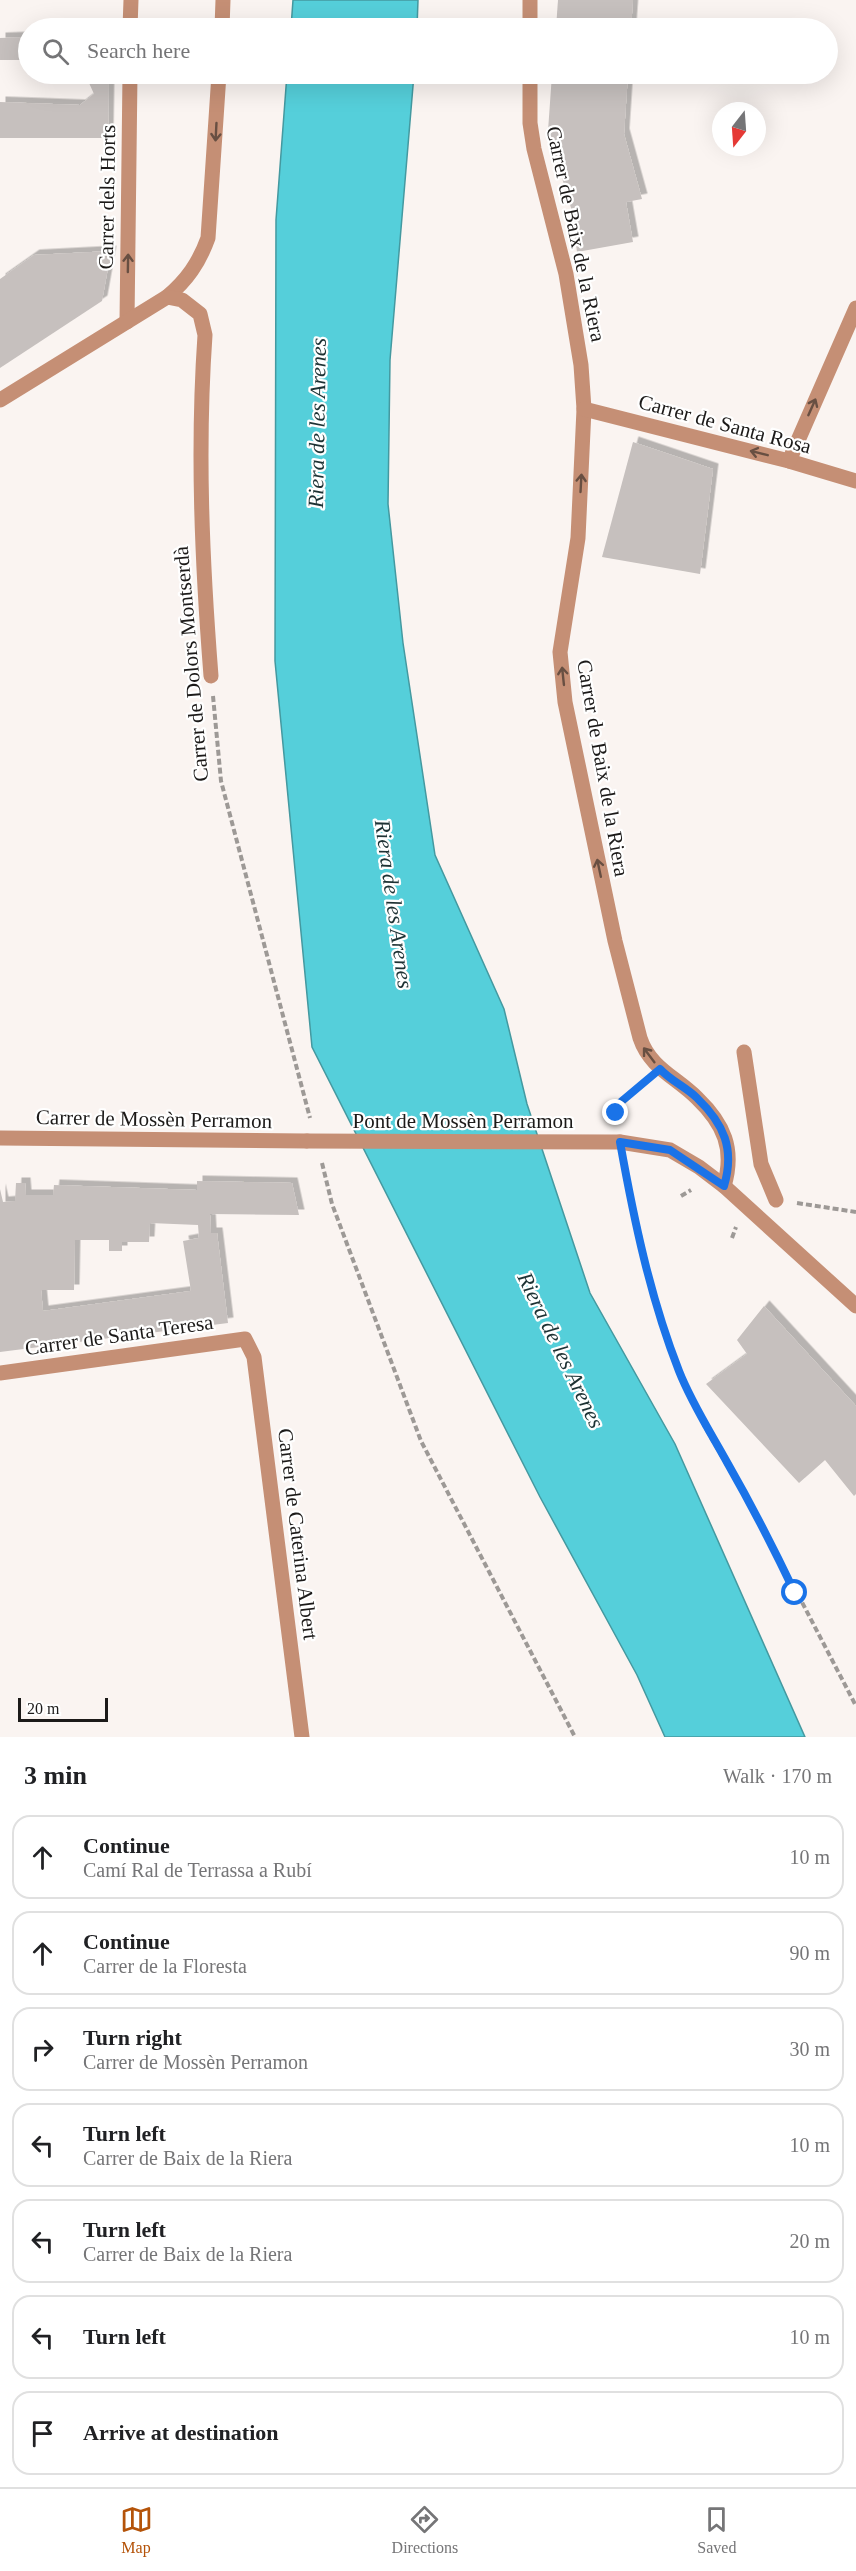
<!DOCTYPE html>
<meta charset="utf-8">
<style>
:root{--surface:#fff;--page:#f6f6f6;--text:#202124;--muted:#757577;--line:#e0e0e0;--accent:#b45309}
body{margin:0;font-family:"Times New Roman",serif;background:var(--page);color:var(--text)}
.compass{position:absolute;left:712px;top:102px;width:54px;height:54px;border-radius:50%;background:var(--surface);box-shadow:0 6px 24px #0002;rotate:197deg}
.scale{position:absolute;left:18px;bottom:15px;width:90px;box-sizing:border-box;padding-left:6px;border:3px solid #1c1a19;border-top:0;font-size:16px;line-height:21px;white-space:nowrap;color:#1c1a19;-webkit-text-stroke:4px #fff;paint-order:stroke}
.stop{position:absolute;width:18px;height:18px;margin:-14px;border:4px solid #1a73e8;border-radius:50%;background:#fff}
.stop.end{background:#1a73e8;border-color:#fff;box-shadow:0 2px 6px #0008}
.list{margin:0;padding:0;list-style:none}
h2{display:flex;justify-content:space-between;align-items:center;height:78px;margin:0;padding:0 24px;font-size:26px}
h2 small{font-size:20px;font-weight:400;color:var(--muted)}
.list li{display:grid;grid-template-columns:39px 1fr auto;gap:18px;align-items:center;box-sizing:border-box;height:84px;margin:0 12px 12px;padding:0 12px;border:2px solid var(--line);border-radius:18px}
.list b{display:block;font-size:22px;white-space:nowrap}
.list p{margin:0;font-size:20px;white-space:nowrap;color:var(--muted)}
.list em{font-size:20px;font-style:normal;color:var(--muted)}
.icon{flex:none;width:33px;height:33px;fill:none;stroke:currentColor;stroke-width:2;stroke-linecap:round;stroke-linejoin:round}
.map{position:relative;flex:none;width:856px;height:1737px;overflow:hidden}
.search{position:absolute;background:var(--surface);box-shadow:0 6px 24px #0002;left:18px;right:18px;top:18px;height:66px;display:flex;align-items:center;gap:15px;box-sizing:border-box;padding:0 21px;border-radius:33px;color:var(--muted);font-size:22px}
.sheet{height:750px;background:var(--surface)}
nav{display:flex;justify-content:space-around;align-items:center;box-sizing:border-box;height:84px;border-top:2px solid var(--line);background:var(--surface);font-size:16px;color:var(--muted)}
nav a{display:grid;justify-items:center;gap:3px}
nav .on{color:var(--accent)}
.map>svg:first-child{display:block}
</style>
<div class="map">
<svg width="856" height="1737" viewBox="0 0 856 1737">
<defs>
<filter id="shadow"><feDropShadow dx="5.5" dy="-5.5" stdDeviation="0" flood-color="#0004"/></filter>
</defs>
<rect width="100%" height="100%" fill="#faf4f1"/>
<!-- water -->
<g fill="#55cfda" stroke="#4499a0" stroke-width="1.5">
<path d="M 293,0 L 418,0 L 417,28 L 291,28 Z"/>
<path d="M 287,74 L 414,74 L 390,360 L 388,504 L 403,643 L 435,855 L 504,1009 L 527,1104 L 590,1293 L 675,1444 L 805,1737 L 665,1737 L 637,1675 L 540,1497 L 312,1047 L 275,661 L 276,220 Z"/>
</g>
<!-- building -->
<g fill="#c6c0be" fill-rule="evenodd" filter="url(#shadow)">
<path d="M 558,0 L 633,0 L 631,28 L 556,28 Z"/>
<path d="M 28,37 L 28,60 L 0,60 L 0,38 Z"/>
<path d="M 85,74 L 109,74 L 108,138 L 0,138 L 0,102 L 80,105 L 94,94 Z"/>
<path d="M 552,74 L 628,74 L 624,134 L 642,199 L 626,202 L 633,242 L 577,252 L 571,208 L 548,131 Z"/>
<path d="M 111,251 L 102,301 L 0,368 L 0,279 L 34,255 Z"/>
<path d="M 633,442 L 713,469 L 700,574 L 602,557 Z"/>
<path d="M 197,1181 L 292,1183 L 299,1215 L 210,1214 L 211,1233 L 217,1233 L 228,1323 L 0,1352 L 0,1189 L 3,1202 L 15,1201 L 16,1183 L 25,1183 L 26,1195 L 53,1195 L 54,1185 L 197,1190 ZM 150,1223 L 198,1225 L 199,1238 L 183,1241 L 191,1291 L 43,1311 L 41,1290 L 74,1290 L 75,1240 L 109,1240 L 109,1251 L 122,1251 L 122,1242 L 149,1242 Z"/>
<path d="M 764,1306 L 856,1406 L 856,1494 L 854,1496 L 825,1460 L 799,1483 L 706,1384 L 747,1354 L 737,1340 Z"/>
</g>
<g fill="none" stroke-linecap="round" stroke-linejoin="round">
<!-- path -->
<g stroke="#9d9996" stroke-width="4" stroke-dasharray="6 3" stroke-linecap="butt">
<path d="M 213,696 L 221,781 L 310,1118"/>
<path d="M 619,1119 L 616,1113 L 616,1105 L 643,1083"/>
<path d="M 322,1163 L 332,1204 L 421,1441 L 575,1737"/>
<path d="M 624,1164 L 656,1306 L 680,1373 L 705,1427 L 766,1533 L 856,1706"/>
<path d="M 681,1196 L 691,1190"/>
<path d="M 797,1203 L 856,1212"/>
<path d="M 732,1238 L 736,1227"/>
</g>
<!-- pedestrian -->
<path stroke="#c58f75" stroke-width="15" d="M 744,1052 L 761,1164 L 776,1200"/>
<!-- minor -->
<g stroke="#c58f75" stroke-width="15">
<path d="M 130,28 L 131,0"/>
<path d="M 222,28 L 223,0"/>
<path d="M 530,28 L 530,0"/>
<path d="M 530,74 L 530,123 L 534,149 L 566,274 L 581,365 L 584,409 L 578,538 L 560,652 L 565,702 L 615,941 L 640,1038 C 650,1068 676,1077 697,1098 C 724,1124 735,1149 724,1186"/>
<path d="M 167,297 C 187,280 199,263 208,238 L 219,74"/>
<path d="M 127,322 L 130,74"/>
<path d="M 0,400 L 167,297 L 182,300 L 200,314 L 205,335 C 197,450 202,561 211,676"/>
<path d="M 584,409 L 789,461 L 856,481"/>
<path d="M 789,461 L 856,308"/>
<path d="M 0,1138 L 307,1141"/>
<path d="M 620,1142 L 670,1150 L 699,1167 L 724,1186 L 856,1306"/>
<path d="M 0,1373 L 245,1339 L 254,1357 L 302,1737"/>
</g>
<!-- minor-bridge -->
<path stroke="#c58f75" stroke-width="15" d="M 307,1141 L 620,1142"/>
</g>
<!-- one-way arrows -->
<defs><path id="oneway-shaft" d="M-6 0H5M1.5-3L5.5 0L1.5 3" fill="none" stroke-width="1.6" stroke-linecap="round" stroke-linejoin="round" transform="scale(1.5)"/></defs>
<g stroke="#684f42">
<use href="#oneway-shaft" transform="translate(216 132) rotate(93)"/>
<use href="#oneway-shaft" transform="translate(128 263) rotate(-89)"/>
<use href="#oneway-shaft" transform="translate(812 407) rotate(-66)"/>
<use href="#oneway-shaft" transform="translate(759 453) rotate(-166)"/>
<use href="#oneway-shaft" transform="translate(581 483) rotate(-87)"/>
<use href="#oneway-shaft" transform="translate(563 676) rotate(-96)"/>
<use href="#oneway-shaft" transform="translate(599 868) rotate(-102)"/>
<use href="#oneway-shaft" transform="translate(649 1055) rotate(-127)"/>
</g>
<g fill="none" stroke-linecap="round" stroke-linejoin="round">
<!-- route -->
<path stroke="#1a73e8" stroke-width="8" d="M 616,1113 L 616,1106 L 660,1069 C 671,1081 686,1087 697,1098 C 724,1124 735,1149 724,1186 L 670,1150 L 620,1142 C 634,1220 650,1297 679,1371 C 692,1404 711,1433 728,1464 C 752,1506 774,1549 795,1593"/>
</g>
<g text-anchor="middle" dominant-baseline="central" stroke-width="4.5" stroke-linejoin="round" paint-order="stroke">
<!-- street labels -->
<g font-size="21" fill="#1c1a19" stroke="#fff">
<text transform="translate(107 197) rotate(-89)">Carrer dels Horts</text>
<text transform="translate(576 234) rotate(78)">Carrer de Baix de la Riera</text>
<text transform="translate(725 424) rotate(15)">Carrer de Santa Rosa</text>
<text transform="translate(191 664) rotate(-95)">Carrer de Dolors Montserdà</text>
<text transform="translate(603 768) rotate(80)">Carrer de Baix de la Riera</text>
<text transform="translate(154 1119) rotate(1)">Carrer de Mossèn Perramon</text>
<text x="463" y="1121">Pont de Mossèn Perramon</text>
<text transform="translate(119 1335) rotate(-8)">Carrer de Santa Teresa</text>
<text transform="translate(298 1534) rotate(83)">Carrer de Caterina Albert</text>
</g>
<!-- water labels -->
<g font-size="22" font-style="italic" fill="#1d3234" stroke="#fff">
<text transform="translate(317 423) rotate(-89)">Riera de les Arenes</text>
<text transform="translate(394 904) rotate(82)">Riera de les Arenes</text>
<text transform="translate(561 1350) rotate(64)">Riera de les Arenes</text>
</g>
</g>
</svg>
<svg class="compass" viewBox="-18 -18 36 36"><path d="M0-13l5 13h-10z" fill="#e53935"/><path d="M0 13l5-13h-10z" fill="#757577"/></svg>
<div class="scale">20 m</div>
<div class="stop" style="left:795px;top:1593px"></div>
<div class="stop end" style="left:616px;top:1113px"></div>
<div class="search"><svg class="icon" aria-label="search" viewBox="0 0 24 24"><circle cx="10" cy="10" r="6"/><path d="M15 15l6 6"/></svg>Search here</div>
</div>
<section class="sheet">
<h2>3 min<small>Walk · 170 m</small></h2>
<ul class="list">
<li><svg class="icon" aria-label="ahead" viewBox="0 0 24 24"><path d="M12 20V5M6 11l6-6 6 6"/></svg><div><b>Continue</b><p>Camí Ral de Terrassa a Rubí</p></div><em>10 m</em></li>
<li><svg class="icon" aria-label="ahead" viewBox="0 0 24 24"><path d="M12 20V5M6 11l6-6 6 6"/></svg><div><b>Continue</b><p>Carrer de la Floresta</p></div><em>90 m</em></li>
<li><svg class="icon" aria-label="right" viewBox="0 0 24 24"><path d="M7 20v-9h11M14 6l5 5-5 5"/></svg><div><b>Turn right</b><p>Carrer de Mossèn Perramon</p></div><em>30 m</em></li>
<li><svg class="icon" aria-label="left" viewBox="0 0 24 24"><path d="M17 20v-9H6M10 6l-5 5 5 5"/></svg><div><b>Turn left</b><p>Carrer de Baix de la Riera</p></div><em>10 m</em></li>
<li><svg class="icon" aria-label="left" viewBox="0 0 24 24"><path d="M17 20v-9H6M10 6l-5 5 5 5"/></svg><div><b>Turn left</b><p>Carrer de Baix de la Riera</p></div><em>20 m</em></li>
<li><svg class="icon" aria-label="left" viewBox="0 0 24 24"><path d="M17 20v-9H6M10 6l-5 5 5 5"/></svg><div><b>Turn left</b></div><em>10 m</em></li>
<li><svg class="icon" aria-label="arrive" viewBox="0 0 24 24"><path d="M6 21V4h12l-3 4 3 4H6"/></svg><div><b>Arrive at destination</b></div></li>
</ul>
</section>
<nav>
<a class="on"><svg class="icon" aria-label="map" viewBox="0 0 24 24"><path d="M3 6l6-2 6 2 6-2v14l-6 2-6-2-6 2zM9 4v14M15 6v14"/></svg>Map</a>
<a><svg class="icon" aria-label="directions" viewBox="0 0 24 24"><path d="M12 3l9 9-9 9-9-9zM9 14v-3h6M13 9l2 2-2 2"/></svg>Directions</a>
<a><svg class="icon" aria-label="saved" viewBox="0 0 24 24"><path d="M7 4h10v16l-5-4-5 4z"/></svg>Saved</a>
</nav>
